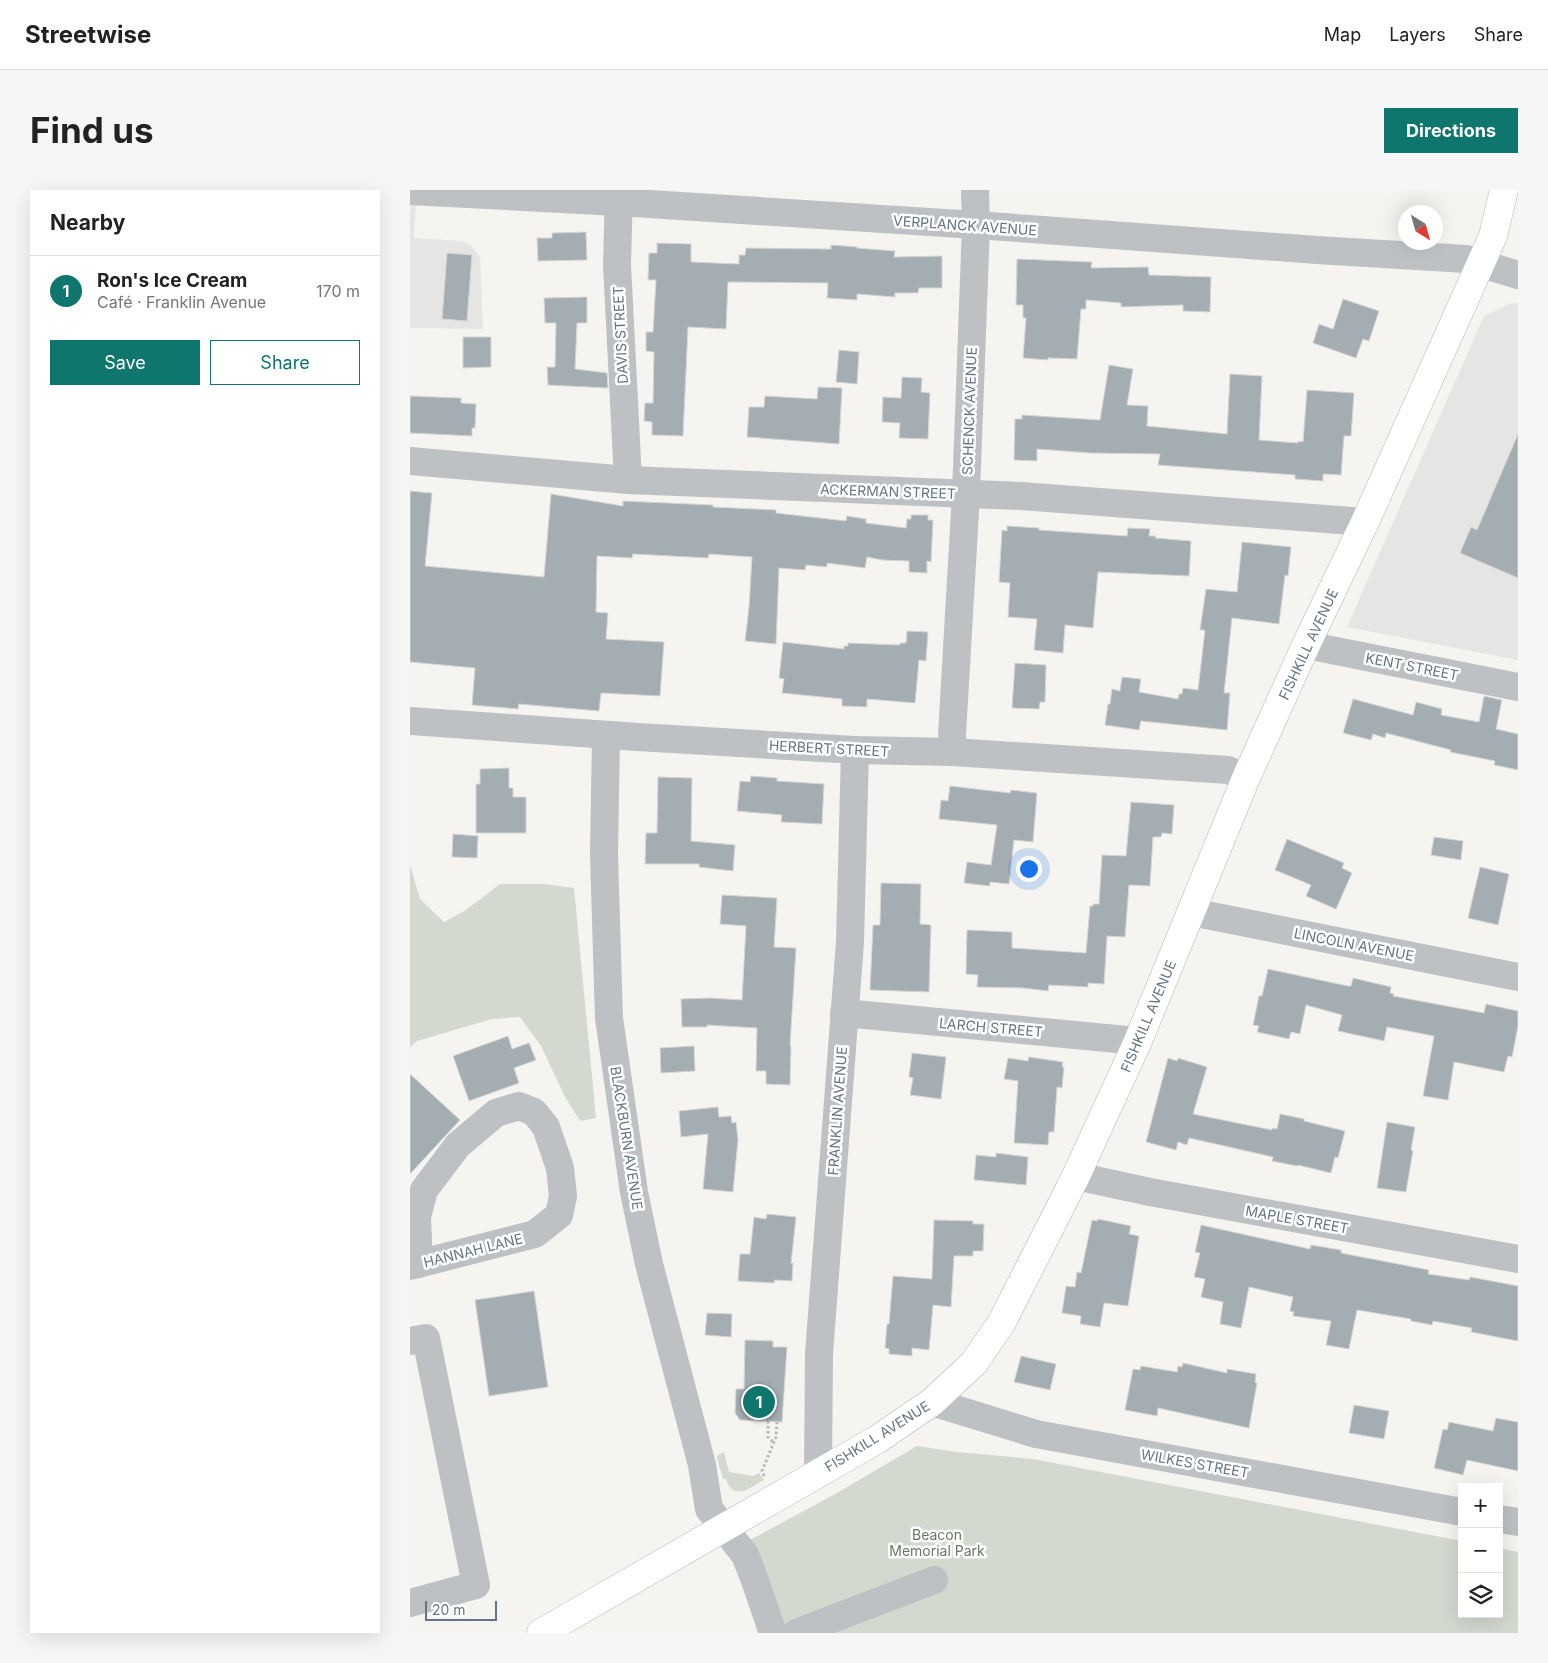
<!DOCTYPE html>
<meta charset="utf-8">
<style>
:root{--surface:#fff;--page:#f6f6f6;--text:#222;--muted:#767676;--line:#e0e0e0;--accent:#0f766e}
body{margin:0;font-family:Inter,sans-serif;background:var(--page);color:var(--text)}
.controls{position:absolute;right:15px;bottom:15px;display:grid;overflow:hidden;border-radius:0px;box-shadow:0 5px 20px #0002}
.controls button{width:45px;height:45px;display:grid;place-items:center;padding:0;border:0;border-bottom:1px solid var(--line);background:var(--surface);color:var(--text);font:25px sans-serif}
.compass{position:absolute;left:988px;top:15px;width:45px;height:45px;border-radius:50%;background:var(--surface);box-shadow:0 5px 20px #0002;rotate:143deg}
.scale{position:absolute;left:15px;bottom:12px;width:72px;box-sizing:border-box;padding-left:5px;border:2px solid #647581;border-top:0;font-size:14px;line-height:18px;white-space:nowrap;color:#647581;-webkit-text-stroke:4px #fff;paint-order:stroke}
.you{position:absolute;left:618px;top:678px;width:18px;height:18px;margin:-12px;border:4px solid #fff;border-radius:50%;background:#1a73e8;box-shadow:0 0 0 8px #1a73e833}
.badge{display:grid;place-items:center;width:32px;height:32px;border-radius:50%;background:var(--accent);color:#fff;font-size:16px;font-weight:700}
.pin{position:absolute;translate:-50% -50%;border:2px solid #fff;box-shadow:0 1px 5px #0006}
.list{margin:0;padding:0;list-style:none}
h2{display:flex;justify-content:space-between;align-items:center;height:65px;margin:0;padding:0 20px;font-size:21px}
h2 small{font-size:16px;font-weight:400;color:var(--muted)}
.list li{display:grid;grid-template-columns:32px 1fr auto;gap:15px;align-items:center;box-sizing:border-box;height:70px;padding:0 20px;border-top:1px solid var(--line)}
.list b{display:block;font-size:19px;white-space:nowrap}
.list p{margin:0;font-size:16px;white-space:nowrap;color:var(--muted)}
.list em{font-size:16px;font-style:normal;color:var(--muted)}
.actions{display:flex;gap:10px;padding:15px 20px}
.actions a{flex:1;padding:11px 0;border:1px solid var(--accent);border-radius:0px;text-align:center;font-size:18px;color:var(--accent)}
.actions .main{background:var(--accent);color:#fff}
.icon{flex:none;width:28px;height:28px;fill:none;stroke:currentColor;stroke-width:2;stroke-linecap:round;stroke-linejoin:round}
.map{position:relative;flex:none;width:1108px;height:1443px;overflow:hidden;border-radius:0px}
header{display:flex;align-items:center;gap:30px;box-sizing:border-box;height:70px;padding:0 25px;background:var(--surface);border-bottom:1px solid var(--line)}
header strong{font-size:24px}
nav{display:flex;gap:28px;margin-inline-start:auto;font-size:18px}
.intro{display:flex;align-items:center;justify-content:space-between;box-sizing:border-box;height:120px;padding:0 30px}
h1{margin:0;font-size:35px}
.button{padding:12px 22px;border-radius:0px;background:var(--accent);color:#fff;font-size:18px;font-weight:700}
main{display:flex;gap:30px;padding:0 30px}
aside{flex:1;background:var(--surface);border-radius:0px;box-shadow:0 5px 20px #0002}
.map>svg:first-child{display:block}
</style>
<header>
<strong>Streetwise</strong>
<nav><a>Map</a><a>Layers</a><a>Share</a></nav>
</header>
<div class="intro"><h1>Find us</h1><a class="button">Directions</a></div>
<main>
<aside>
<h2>Nearby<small></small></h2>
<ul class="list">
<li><span class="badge">1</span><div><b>Ron's Ice Cream</b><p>Café · Franklin Avenue</p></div><em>170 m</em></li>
</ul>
<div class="actions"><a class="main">Save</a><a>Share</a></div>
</aside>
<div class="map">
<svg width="1108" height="1443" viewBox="0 0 1108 1443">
<rect width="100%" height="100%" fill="#f5f4f0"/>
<!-- built -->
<g fill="#e5e6e4">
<path d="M 0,0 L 7,0 L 4,48 L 52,51 L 59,54 L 70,67 L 73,139 L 0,138 Z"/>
<path d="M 1101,113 L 1108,113 L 1108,470 L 937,437 L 1074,126 Z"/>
</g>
<!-- green -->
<g fill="#d4d9d0">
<path d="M 0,675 L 10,709 L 34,732 L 56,720 L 90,694 L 134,694 L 164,698 L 186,928 L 170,931 L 155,907 L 131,856 L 110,827 L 82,829 L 7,851 L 0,857 Z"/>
<path d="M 507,1256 L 547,1262 L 623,1269 L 1052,1351 L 1052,1424 L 1089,1424 L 1089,1358 L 1108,1362 L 1108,1443 L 364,1443 L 340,1350 L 427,1303 Z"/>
<path d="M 314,1262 L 319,1282 L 343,1286 L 349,1283 L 354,1290 C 339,1298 324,1312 316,1289 L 313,1289 L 307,1268 L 308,1265 Z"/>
</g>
<!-- building -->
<g fill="#a4adb2" stroke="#d6d6d3">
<path d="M 176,42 L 177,70 L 128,71 L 127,48 L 142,48 L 142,43 Z"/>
<path d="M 247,53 L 281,54 L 281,72 L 329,74 L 329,65 L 335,65 L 336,58 L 421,59 L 421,55 L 447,57 L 447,58 L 485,61 L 484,67 L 532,66 L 532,98 L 509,98 L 508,103 L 485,103 L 485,107 L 447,104 L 447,110 L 417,108 L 418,93 L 318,92 L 316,139 L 278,137 L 273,246 L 242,245 L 242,232 L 234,231 L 235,213 L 243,213 L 244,162 L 236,161 L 236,142 L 243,142 L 246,90 L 238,90 L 239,63 L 247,63 Z"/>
<path d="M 37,63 L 62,65 L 57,131 L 32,129 Z"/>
<path d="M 607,69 L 682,72 L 681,78 L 738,77 L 739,85 L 801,87 L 800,122 L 773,121 L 773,115 L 711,117 L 711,113 L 676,110 L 676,119 L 671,119 L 667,169 L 638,168 L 638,170 L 613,168 L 616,128 L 613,128 L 613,115 L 606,115 Z"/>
<path d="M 177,107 L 177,133 L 167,133 L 165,179 L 197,183 L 198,198 L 138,195 L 137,177 L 145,177 L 146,133 L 135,133 L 134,108 Z"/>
<path d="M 933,109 L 969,121 L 959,151 L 953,149 L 946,168 L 903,153 L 909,134 L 923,139 Z"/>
<path d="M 53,147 L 81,147 L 81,177 L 53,178 Z"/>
<path d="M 429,160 L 449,162 L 447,194 L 426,192 Z"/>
<path d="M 699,175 L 723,179 L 717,215 L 738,216 L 737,236 L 817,244 L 820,184 L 852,186 L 849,250 L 888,253 L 888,251 L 893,252 L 897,200 L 944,203 L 941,246 L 934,246 L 931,285 L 913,284 L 913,291 L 885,289 L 885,285 L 748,275 L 750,264 L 680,263 L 627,259 L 627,271 L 604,270 L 605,229 L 612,229 L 612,225 L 690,230 Z"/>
<path d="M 492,187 L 512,188 L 511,202 L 520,203 L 518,249 L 489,248 L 490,233 L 472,232 L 473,207 L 491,208 Z"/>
<path d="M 408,197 L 432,198 L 429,254 L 337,247 L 339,217 L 354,217 L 355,206 L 407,209 Z"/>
<path d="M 0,206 L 51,208 L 51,213 L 66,214 L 65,238 L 62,238 L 62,246 L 0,243 Z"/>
<path d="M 1108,244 L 1108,388 L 1050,363 L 1061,337 L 1067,340 Z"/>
<path d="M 0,301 L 22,303 L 15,376 L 134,387 L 141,304 L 213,316 L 213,311 L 303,315 L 303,317 L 366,320 L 366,323 L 436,331 L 437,326 L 456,329 L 456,333 L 496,338 L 497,329 L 501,329 L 501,325 L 518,325 L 518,330 L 523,330 L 521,372 L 517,371 L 517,383 L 499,382 L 499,371 L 472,370 L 457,367 L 455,378 L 417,373 L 417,377 L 396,375 L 395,380 L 369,378 L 366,454 L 335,451 L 339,417 L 342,367 L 299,364 L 298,368 L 223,364 L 222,368 L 187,366 L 186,422 L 198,423 L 196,449 L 254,452 L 250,506 L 191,503 L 189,521 L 109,514 L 108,519 L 62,515 L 65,478 L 0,472 Z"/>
<path d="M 597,336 L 629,338 L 629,340 L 717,346 L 718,338 L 740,339 L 739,346 L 746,346 L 745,348 L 781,351 L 779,386 L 688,382 L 683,438 L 655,435 L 653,463 L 624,460 L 627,429 L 598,427 L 600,393 L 589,392 L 592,340 L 597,341 Z"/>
<path d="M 832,352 L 881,357 L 878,386 L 875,385 L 869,434 L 822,428 L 814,503 L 820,503 L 817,540 L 731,531 L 729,540 L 695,535 L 698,514 L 700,514 L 702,499 L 710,501 L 712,487 L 731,489 L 729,502 L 768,509 L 769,504 L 772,504 L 773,498 L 788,500 L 795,440 L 790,440 L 796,399 L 827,402 Z"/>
<path d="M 497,441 L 518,442 L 516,471 L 509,470 L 505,513 L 457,509 L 457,517 L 432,516 L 432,509 L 372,503 L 374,489 L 369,488 L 373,452 L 434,459 L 434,456 L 438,456 L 438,453 L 490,455 L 490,453 L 496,453 Z"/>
<path d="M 605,473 L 636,475 L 635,512 L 630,512 L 629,519 L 602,518 Z"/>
<path d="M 1074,506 L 1092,510 L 1086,539 L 1108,544 L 1108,580 L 1084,575 L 1085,571 L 1040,562 L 1041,560 L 976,543 L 975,548 L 963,544 L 961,550 L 933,543 L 943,509 L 1003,525 L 1006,512 L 1032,519 L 1031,525 L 1069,532 Z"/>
<path d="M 99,578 L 99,598 L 103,598 L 103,607 L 116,607 L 116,643 L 66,643 L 66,594 L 70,594 L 70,579 Z"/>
<path d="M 341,586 L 367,588 L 367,591 L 414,594 L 412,634 L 371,632 L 372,625 L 327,621 L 330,591 L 340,592 Z"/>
<path d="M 248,587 L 282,588 L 281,651 L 325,655 L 323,681 L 289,677 L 289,674 L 235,674 L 236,643 L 247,643 Z"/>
<path d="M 540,596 L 600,603 L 601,600 L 627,603 L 623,652 L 604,650 L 599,694 L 580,692 L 580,696 L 554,693 L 557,672 L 581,675 L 587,635 L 529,629 L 531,610 L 538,611 Z"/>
<path d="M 721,612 L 764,615 L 762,644 L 752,643 L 751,647 L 743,647 L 740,696 L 719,695 L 715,747 L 697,746 L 694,794 L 678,793 L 678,797 L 639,795 L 638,801 L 613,798 L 567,797 L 568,785 L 556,784 L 557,740 L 602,742 L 602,758 L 676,763 L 680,716 L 683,716 L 683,714 L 689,714 L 692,665 L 716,666 Z"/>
<path d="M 43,644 L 68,646 L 67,668 L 42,667 Z"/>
<path d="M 1024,647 L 1053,651 L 1051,670 L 1021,665 Z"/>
<path d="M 877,649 L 934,673 L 932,678 L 942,683 L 926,719 L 896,706 L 901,695 L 865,680 Z"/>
<path d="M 1070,677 L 1099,684 L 1088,735 L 1058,728 Z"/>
<path d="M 471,693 L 511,694 L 510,734 L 521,735 L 519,802 L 460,800 L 463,735 L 470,735 Z"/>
<path d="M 312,705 L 367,708 L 364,757 L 386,758 L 380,856 L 381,856 L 380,895 L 356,894 L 356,881 L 346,881 L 347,838 L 297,835 L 297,837 L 272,837 L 271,809 L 300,808 L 332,810 L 336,736 L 310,734 Z"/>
<path d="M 858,779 L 938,796 L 941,796 L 943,788 L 981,797 L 980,803 L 984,804 L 983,806 L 1074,823 L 1076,814 L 1108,821 L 1108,836 L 1102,867 L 1098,866 L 1094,882 L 1044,872 L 1038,910 L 1013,906 L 1024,846 L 977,837 L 974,851 L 928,841 L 932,825 L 896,815 L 890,844 L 881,842 L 879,849 L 847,842 L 849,836 L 843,835 L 849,806 L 852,806 Z"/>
<path d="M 98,846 L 102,859 L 119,853 L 126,870 L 104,878 L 109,893 L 59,911 L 43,866 Z"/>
<path d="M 284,856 L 285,881 L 251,883 L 250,858 Z"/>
<path d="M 502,863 L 536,867 L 531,909 L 500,905 L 503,888 L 499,887 Z"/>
<path d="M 619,867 L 653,872 L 652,877 L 654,877 L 652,898 L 647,897 L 644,942 L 639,942 L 638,955 L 604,953 L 608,891 L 594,889 L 598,868 L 618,871 Z"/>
<path d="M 758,868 L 767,871 L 768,868 L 797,877 L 783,924 L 862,940 L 862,938 L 867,939 L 870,924 L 894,929 L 894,931 L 935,941 L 928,968 L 925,967 L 921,983 L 888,975 L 887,976 L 862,971 L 863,967 L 779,948 L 777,955 L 768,952 L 766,960 L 736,952 Z"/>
<path d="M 0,884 L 50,930 L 0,984 Z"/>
<path d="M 308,917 L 309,927 L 321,926 L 322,933 L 326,932 L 328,950 L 323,1002 L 293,999 L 298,944 L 271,947 L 269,921 Z"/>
<path d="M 977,932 L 1005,937 L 1001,960 L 1003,961 L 996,1002 L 967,998 Z"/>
<path d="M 586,963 L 618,967 L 616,995 L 564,990 L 566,965 L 586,967 Z"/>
<path d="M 357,1024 L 386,1027 L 381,1073 L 383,1073 L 382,1091 L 365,1090 L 364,1093 L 328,1091 L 330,1064 L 340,1064 L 344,1027 L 356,1029 Z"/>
<path d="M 688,1029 L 721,1036 L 719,1044 L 729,1046 L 718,1116 L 694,1113 L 690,1137 L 670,1134 L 671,1126 L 652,1123 L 656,1096 L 665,1097 L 667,1082 L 671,1083 L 682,1030 L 687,1031 Z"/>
<path d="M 524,1030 L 563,1031 L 563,1034 L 574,1034 L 573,1061 L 563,1061 L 563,1066 L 544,1066 L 541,1117 L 523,1115 L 519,1160 L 502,1158 L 502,1166 L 479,1164 L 479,1159 L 475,1158 L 477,1134 L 479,1134 L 483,1086 L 522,1089 Z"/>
<path d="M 791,1035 L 900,1059 L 901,1055 L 931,1060 L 931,1063 L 1019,1080 L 1018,1084 L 1059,1090 L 1060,1087 L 1108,1096 L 1108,1151 L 1061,1142 L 1062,1138 L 1023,1131 L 1022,1135 L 1001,1131 L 1001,1129 L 947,1120 L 939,1159 L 916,1155 L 921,1131 L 883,1126 L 884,1122 L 880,1121 L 883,1107 L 839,1097 L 831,1138 L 810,1134 L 813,1112 L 791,1107 L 795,1089 L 784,1087 L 790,1063 L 785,1062 Z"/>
<path d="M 124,1101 L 138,1197 L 79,1206 L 65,1110 Z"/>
<path d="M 297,1123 L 322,1124 L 321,1147 L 295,1145 Z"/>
<path d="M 335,1150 L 363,1151 L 363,1157 L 377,1157 L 372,1232 L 330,1230 L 325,1223 L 326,1199 L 334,1199 Z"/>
<path d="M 611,1166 L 646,1174 L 640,1200 L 604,1192 Z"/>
<path d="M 773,1173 L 817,1183 L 817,1179 L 846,1184 L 845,1192 L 847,1193 L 839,1238 L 748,1218 L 747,1226 L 715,1220 L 723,1179 L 730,1180 L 731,1176 L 767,1182 L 768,1176 L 772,1177 Z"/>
<path d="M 944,1215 L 979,1221 L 974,1249 L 939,1243 Z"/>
<path d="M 1086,1228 L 1108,1232 L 1108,1281 L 1057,1270 L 1053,1285 L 1024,1278 L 1033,1239 L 1037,1240 L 1039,1232 L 1083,1241 Z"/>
</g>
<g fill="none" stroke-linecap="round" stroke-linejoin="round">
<defs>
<path id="major" d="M 131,1443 L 468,1249 L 522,1212 L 564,1173 L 592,1132 L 666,986 L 728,851 L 836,588 L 896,455 L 955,332 L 1083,46 L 1094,0"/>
</defs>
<!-- major casing -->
<use href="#major" stroke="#b0b5b8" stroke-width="29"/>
<!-- path -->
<g stroke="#b7babc" stroke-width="3" stroke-dasharray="2.5 2.5" stroke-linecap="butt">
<path d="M 358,1231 L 358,1247 L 363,1252"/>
<path d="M 354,1286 L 352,1281 L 366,1247 L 367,1232"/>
</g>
<!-- minor -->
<g stroke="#bdc1c4" stroke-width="28">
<path d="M 209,0 L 207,75 L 218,290"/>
<path d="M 0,1 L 208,12 L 566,35 L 907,60 L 1056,69 L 1108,85"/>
<path d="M 0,271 L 218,290 L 611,306 L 955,332"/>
<path d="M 896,455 L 1108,497"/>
<path d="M 0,531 L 228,547 L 445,560 L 543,562 L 818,580 L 836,588"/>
<path d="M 196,545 L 194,665 L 199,828 L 224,1002 L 239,1074 L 292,1275 L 299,1319 L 335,1365 L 344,1388 L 363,1443"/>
<path d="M 543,562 L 542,545 L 556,304 L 566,35 L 565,0"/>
<path d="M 781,722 L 1108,787"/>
<path d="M 434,823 L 728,851"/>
<path d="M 666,986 L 740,1002 L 1108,1069"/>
<path d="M 0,1076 L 125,1044 L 149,1025 L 153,1006 L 150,978 L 136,937 L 124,922 L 109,916 L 86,923 L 48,955 L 14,1000 L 7,1027 L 9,1074"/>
<path d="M 0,1151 L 16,1148 L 66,1395 L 0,1413"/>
<path d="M 522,1212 L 626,1244 L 1052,1322"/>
<path d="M 408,1283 L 409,1164 L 440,752 L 445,560"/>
<path d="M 1089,1329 L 1108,1332"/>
<path d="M 386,1443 L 524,1390"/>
</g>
<!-- major -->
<use href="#major" stroke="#fff" stroke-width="28"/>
</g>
<g text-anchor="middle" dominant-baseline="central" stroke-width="5" stroke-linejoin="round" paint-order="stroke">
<!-- street labels -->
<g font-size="14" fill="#647581" stroke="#fff">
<text transform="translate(555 35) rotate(4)">VERPLANCK AVENUE</text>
<text transform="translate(210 145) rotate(-93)">DAVIS STREET</text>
<text transform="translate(559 221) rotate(-88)">SCHENCK AVENUE</text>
<text transform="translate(478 301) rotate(2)">ACKERMAN STREET</text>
<text transform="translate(898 454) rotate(-65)">FISHKILL AVENUE</text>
<text transform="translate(1002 476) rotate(11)">KENT STREET</text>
<text transform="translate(419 558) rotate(3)">HERBERT STREET</text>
<text transform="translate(944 754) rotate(11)">LINCOLN AVENUE</text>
<text transform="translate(738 826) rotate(-67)">FISHKILL AVENUE</text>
<text transform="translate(581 837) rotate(5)">LARCH STREET</text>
<text transform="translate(427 921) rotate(-86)">FRANKLIN AVENUE</text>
<text transform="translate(217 948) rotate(81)">BLACKBURN AVENUE</text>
<text transform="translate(887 1029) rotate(10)">MAPLE STREET</text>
<text transform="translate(63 1060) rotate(-14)">HANNAH LANE</text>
<text transform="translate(467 1246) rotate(-32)">FISHKILL AVENUE</text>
<text transform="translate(785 1273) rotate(10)">WILKES STREET</text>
</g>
<!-- park labels -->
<g font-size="14" fill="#677962" stroke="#fff">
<text x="527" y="1344">Beacon<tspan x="527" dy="16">Memorial Park</tspan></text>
</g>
</g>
</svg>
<div class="controls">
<button>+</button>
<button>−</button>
<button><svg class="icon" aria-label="layers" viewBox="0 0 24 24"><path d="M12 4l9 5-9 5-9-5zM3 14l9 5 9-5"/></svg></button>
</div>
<svg class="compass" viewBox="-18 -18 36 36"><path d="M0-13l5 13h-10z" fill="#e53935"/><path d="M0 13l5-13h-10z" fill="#767676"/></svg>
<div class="scale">20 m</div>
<div class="you"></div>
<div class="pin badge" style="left:349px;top:1212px">1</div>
</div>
</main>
